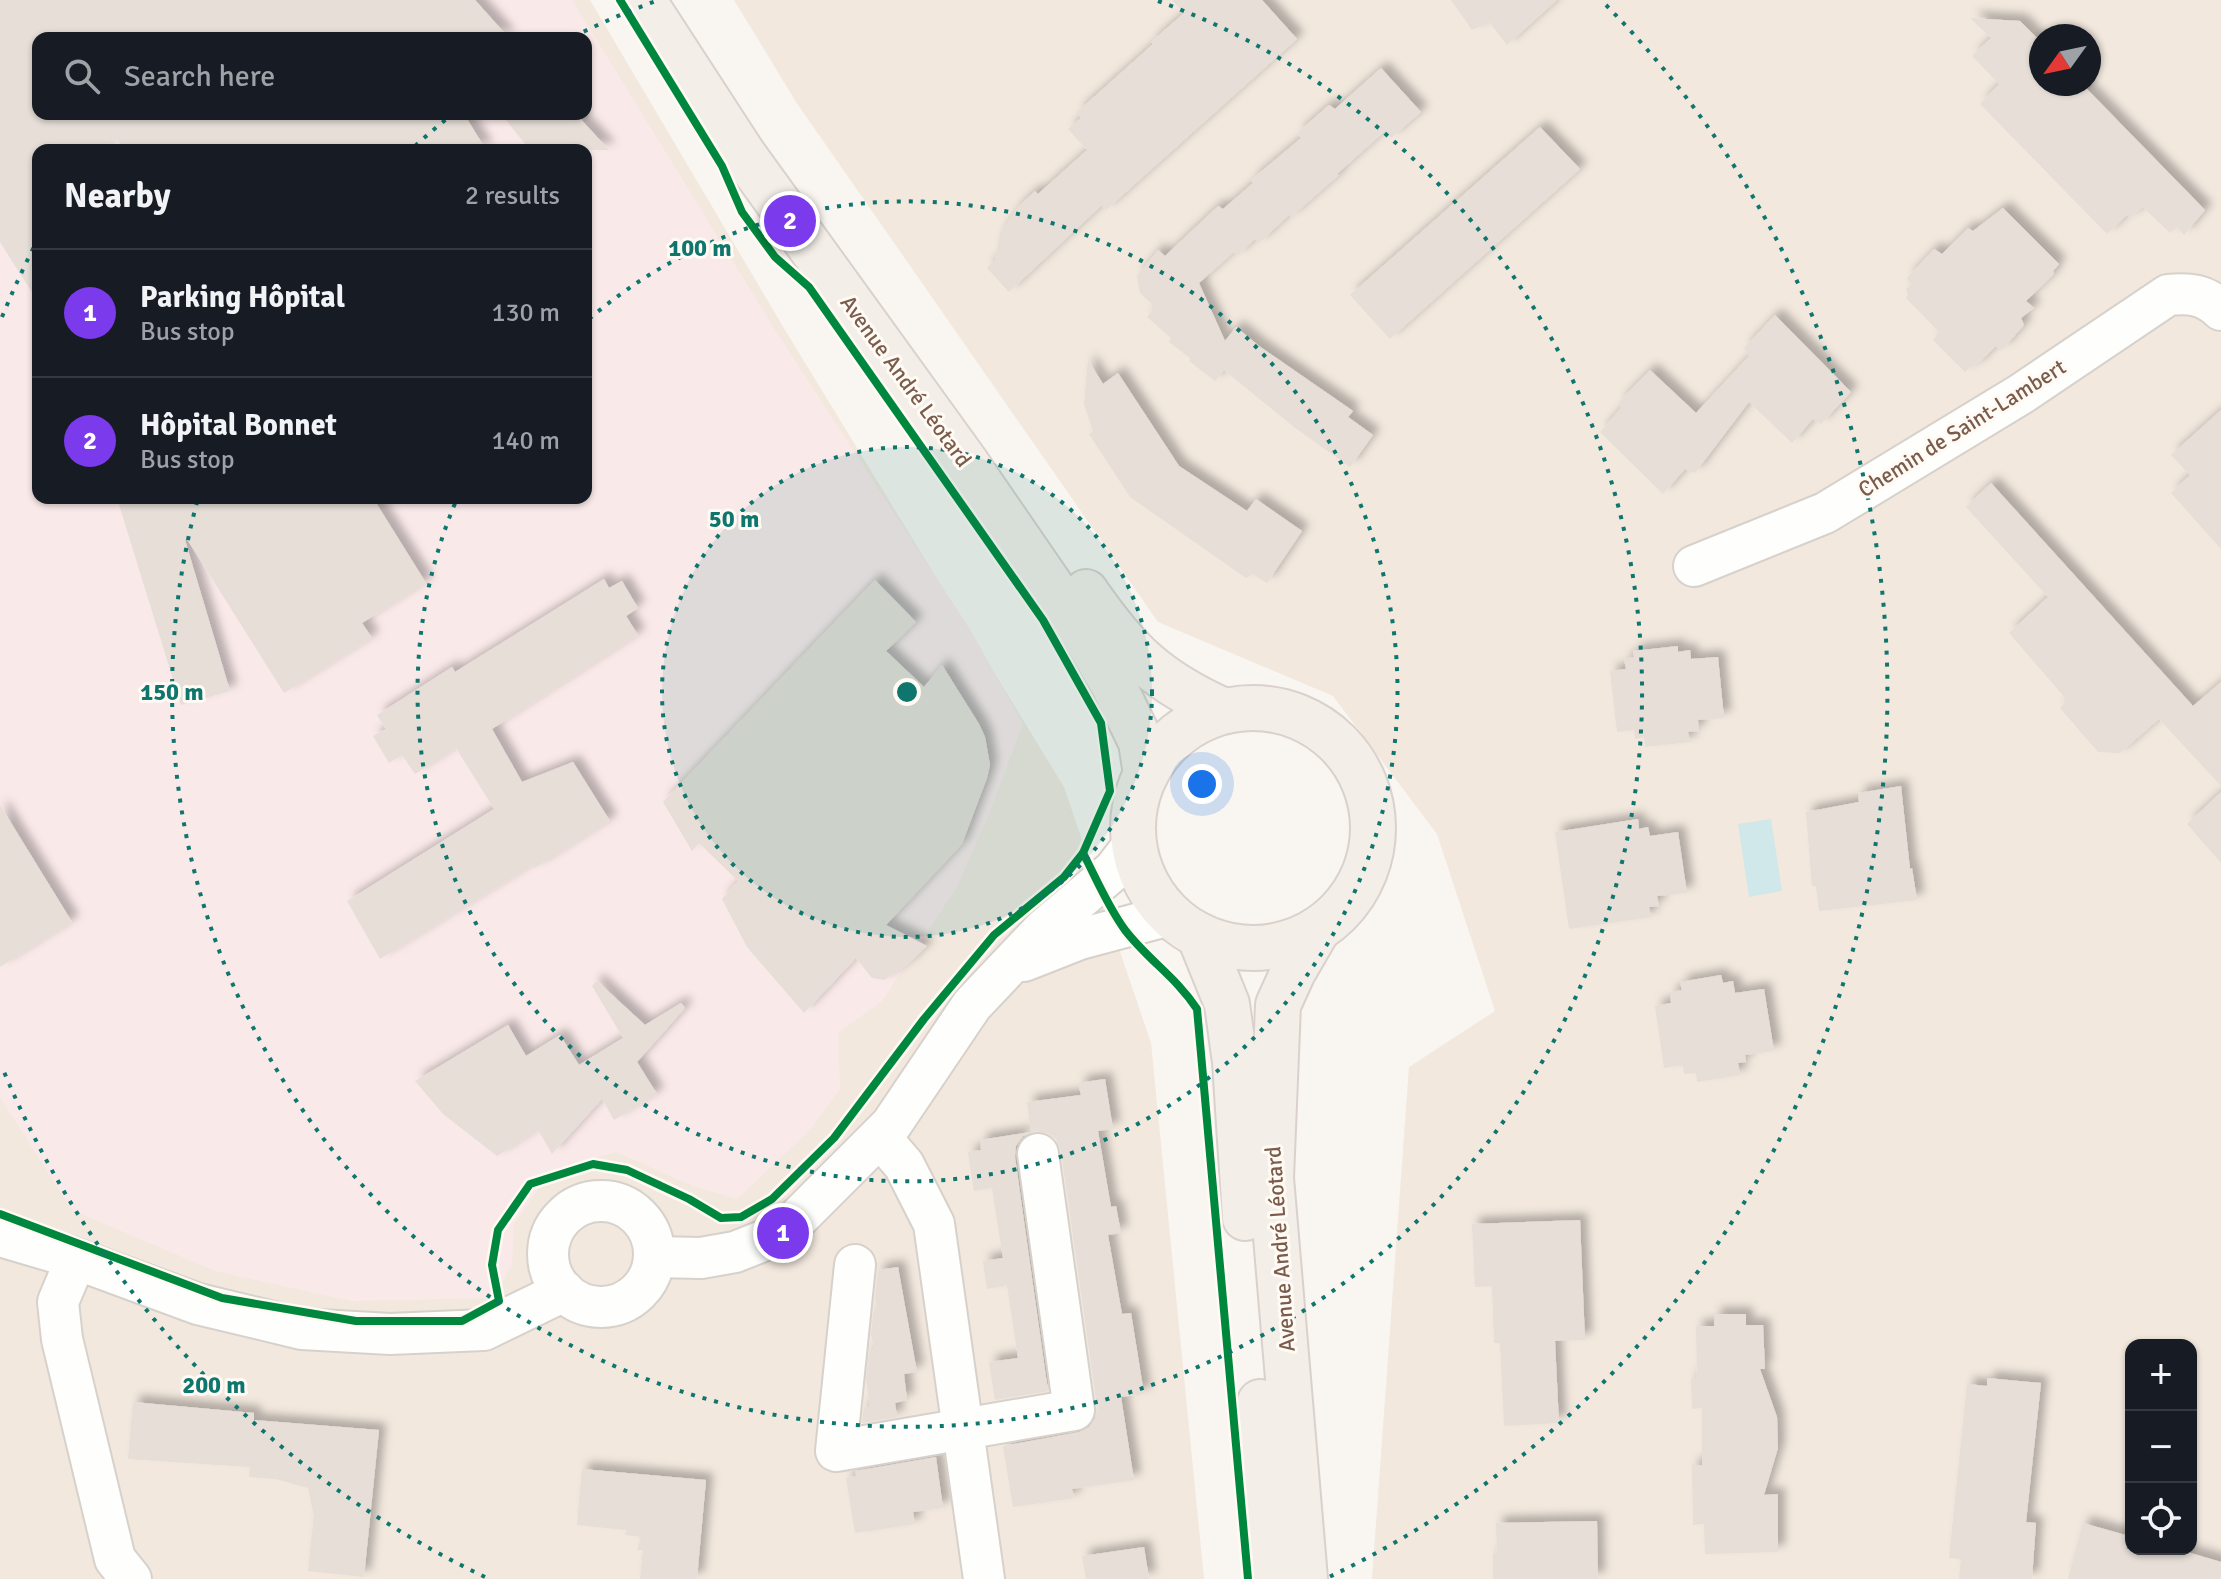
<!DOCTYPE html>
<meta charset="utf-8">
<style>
:root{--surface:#171b24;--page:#20242c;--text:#f1f3f6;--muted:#9ea1a6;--line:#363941;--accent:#7c3aed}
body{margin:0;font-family:Signika,sans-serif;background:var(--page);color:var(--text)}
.controls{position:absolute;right:24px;bottom:24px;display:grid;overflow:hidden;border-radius:16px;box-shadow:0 2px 6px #0004}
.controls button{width:72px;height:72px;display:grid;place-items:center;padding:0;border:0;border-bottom:2px solid var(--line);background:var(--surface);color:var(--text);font:40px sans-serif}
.compass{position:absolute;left:2029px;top:24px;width:72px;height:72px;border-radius:50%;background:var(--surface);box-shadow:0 2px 6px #0004;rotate:237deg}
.you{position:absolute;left:1202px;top:784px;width:28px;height:28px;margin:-20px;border:6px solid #fff;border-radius:50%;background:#1a73e8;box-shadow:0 0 0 12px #1a73e833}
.badge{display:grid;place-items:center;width:52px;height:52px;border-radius:50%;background:var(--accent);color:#fff;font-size:26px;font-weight:700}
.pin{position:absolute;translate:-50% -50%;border:4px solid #fff;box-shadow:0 2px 8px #0006}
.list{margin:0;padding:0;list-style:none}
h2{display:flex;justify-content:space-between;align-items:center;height:104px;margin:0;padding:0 32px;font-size:34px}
h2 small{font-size:26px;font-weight:400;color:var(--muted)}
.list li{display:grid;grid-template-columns:52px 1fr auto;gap:24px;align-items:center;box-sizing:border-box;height:128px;padding:0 32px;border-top:2px solid var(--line)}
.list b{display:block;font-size:30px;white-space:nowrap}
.list p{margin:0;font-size:26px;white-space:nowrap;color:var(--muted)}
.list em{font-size:26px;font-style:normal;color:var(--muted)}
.icon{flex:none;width:44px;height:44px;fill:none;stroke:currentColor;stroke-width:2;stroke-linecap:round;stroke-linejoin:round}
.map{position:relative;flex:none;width:2221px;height:1579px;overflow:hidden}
.search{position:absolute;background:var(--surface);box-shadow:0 2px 6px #0004;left:32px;top:32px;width:560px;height:88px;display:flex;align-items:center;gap:20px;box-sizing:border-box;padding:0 28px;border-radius:16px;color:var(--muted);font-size:30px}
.panel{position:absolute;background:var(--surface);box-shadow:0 2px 6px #0004;left:32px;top:144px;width:560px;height:360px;border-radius:16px}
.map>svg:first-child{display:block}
</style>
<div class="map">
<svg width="2221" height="1579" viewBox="0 0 2221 1579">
<defs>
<filter id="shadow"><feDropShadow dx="7" dy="-7" stdDeviation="4" flood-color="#0004"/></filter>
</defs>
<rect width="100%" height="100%" fill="#f9f5f0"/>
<!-- residential -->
<g fill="#f2e8de" fill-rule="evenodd">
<path d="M 0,0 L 590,0 L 785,330 L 1064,787 L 1151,1043 L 1204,1579 L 0,1579 ZM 38,38 L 586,38 L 586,114 L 38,114 ZM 38,150 L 586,150 L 586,498 L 38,498 Z"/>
<path d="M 734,0 L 2221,0 L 2221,1579 L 1372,1579 L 1409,1067 L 1495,1011 L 1437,834 L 1333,696 L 1158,622 L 796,102 ZM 2041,36 L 2089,36 L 2089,84 L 2041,84 ZM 2131,1345 L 2191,1345 L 2191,1549 L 2131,1549 Z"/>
</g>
<!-- medical -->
<path fill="#fae9e9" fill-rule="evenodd" d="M 0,0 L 572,0 L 775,330 L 971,631 L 1023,724 L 989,814 L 957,887 L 882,1001 L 838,1033 L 840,1089 L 810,1130 L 737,1199 L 693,1186 L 616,1152 L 551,1171 L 514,1224 L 512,1264 L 495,1298 L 351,1301 L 215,1271 L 72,1210 L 0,1097 ZM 38,38 L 586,38 L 586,114 L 38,114 ZM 38,150 L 586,150 L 586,498 L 38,498 Z"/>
<!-- water -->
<path fill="#d0e8ea" d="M 1771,819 L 1782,891 L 1749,897 L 1738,824 Z"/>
<!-- building -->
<g fill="#e6ded7" filter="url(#shadow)">
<path d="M 0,0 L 475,0 L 509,38 L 38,38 L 38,114 L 464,114 L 486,150 L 124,150 L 117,139 L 98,150 L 38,150 L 38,302 L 0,242 Z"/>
<path d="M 1172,0 L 1262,0 L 1297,39 L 1106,210 L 1102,205 L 1009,292 L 987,268 L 995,260 L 1000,234 L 1019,206 L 1035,191 L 1038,194 L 1087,150 L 1068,129 L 1081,118 L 1077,112 L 1153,44 L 1151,42 L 1184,13 Z"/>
<path d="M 1451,0 L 1557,0 L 1507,45 L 1489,22 L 1472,30 Z"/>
<path d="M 1970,18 L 2020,21 L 2041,42 L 2041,84 L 2082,84 L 2205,210 L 2184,235 L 2177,227 L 2170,233 L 2143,207 L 2130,218 L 2127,215 L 2107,234 L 1980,104 L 1999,84 L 1972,56 L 1991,38 Z"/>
<path d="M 1381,68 L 1421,112 L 1391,138 L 1385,131 L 1337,174 L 1339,175 L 1291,217 L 1289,215 L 1259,243 L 1255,239 L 1237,256 L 1234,252 L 1199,283 L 1225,341 L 1236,327 L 1259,346 L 1353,411 L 1348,417 L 1373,435 L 1350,467 L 1294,427 L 1224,370 L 1215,381 L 1189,361 L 1190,358 L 1169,342 L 1171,338 L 1147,317 L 1155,307 L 1140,293 L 1137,276 L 1158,250 L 1165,256 L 1218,206 L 1223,209 L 1253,183 L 1251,180 L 1301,138 L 1297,133 L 1329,105 L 1335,109 Z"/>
<path d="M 501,114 L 576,114 L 609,150 L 530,150 Z"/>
<path d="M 1540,127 L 1580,169 L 1390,339 L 1350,295 Z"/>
<path d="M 2003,208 L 2059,264 L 2053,271 L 2054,274 L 2026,301 L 2034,308 L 2021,318 L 2024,325 L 2002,350 L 1996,346 L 1975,367 L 1972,365 L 1965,372 L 1933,340 L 1939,332 L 1906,298 L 1908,294 L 1906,289 L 1911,285 L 1907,278 L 1934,249 L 1942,254 L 1968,228 L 1973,231 Z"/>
<path d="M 1775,315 L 1851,392 L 1821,424 L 1813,419 L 1792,443 L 1749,402 L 1695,473 L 1685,469 L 1663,494 L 1600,432 L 1621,408 L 1619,402 L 1650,370 L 1696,413 L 1749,356 L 1744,348 Z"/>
<path d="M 1088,360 L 1103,384 L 1118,373 L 1179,466 L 1247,511 L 1256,499 L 1302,531 L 1267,583 L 1253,574 L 1246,578 L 1130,497 L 1089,434 L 1093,431 L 1084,404 Z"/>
<path d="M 2221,410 L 2221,549 L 2171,493 L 2190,475 L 2171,455 Z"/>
<path d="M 1991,483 L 2193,706 L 2221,682 L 2221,786 L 2159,719 L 2120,753 L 2098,752 L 2060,708 L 2067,700 L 2009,633 L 2048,597 L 1966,507 Z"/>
<path d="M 117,498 L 373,498 L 426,583 L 362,623 L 372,638 L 284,693 L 187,539 L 185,540 L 230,691 L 181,705 Z"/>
<path d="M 604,579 L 609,588 L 622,581 L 638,608 L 626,616 L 638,635 L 492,729 L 522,782 L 573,762 L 610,821 L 535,868 L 533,865 L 380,959 L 347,901 L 494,809 L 456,748 L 415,774 L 402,755 L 389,763 L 373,736 L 386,729 L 377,715 L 452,667 L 455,672 Z"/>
<path d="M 875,580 L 916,622 L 886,651 L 924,687 L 942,665 L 979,724 L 985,737 L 990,765 L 987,778 L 962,844 L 886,925 L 927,946 L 908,964 L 884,980 L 872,978 L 856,958 L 804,1013 L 747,947 L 722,899 L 738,881 L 699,843 L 692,851 L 663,802 Z"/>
<path d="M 1678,646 L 1678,652 L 1690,650 L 1691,659 L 1718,657 L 1724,718 L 1698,720 L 1699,731 L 1688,732 L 1690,742 L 1645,747 L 1644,737 L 1635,739 L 1634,730 L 1617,732 L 1610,671 L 1626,669 L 1624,659 L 1634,657 L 1633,651 Z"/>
<path d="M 1901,786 L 1910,869 L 1912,868 L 1917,900 L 1819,911 L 1816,886 L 1812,886 L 1806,812 L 1859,802 L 1858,793 Z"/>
<path d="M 2221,792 L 2221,863 L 2187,824 Z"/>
<path d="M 0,805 L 72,922 L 0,967 Z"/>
<path d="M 1638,819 L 1639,829 L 1648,827 L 1650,836 L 1678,832 L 1687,893 L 1657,896 L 1659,906 L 1649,907 L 1651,917 L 1569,929 L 1555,832 Z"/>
<path d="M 1721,975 L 1723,983 L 1733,981 L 1735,993 L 1764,989 L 1774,1051 L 1745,1055 L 1746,1062 L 1738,1063 L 1740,1075 L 1697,1082 L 1696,1073 L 1684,1074 L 1683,1065 L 1664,1068 L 1655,1006 L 1671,1003 L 1670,992 L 1682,990 L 1680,982 Z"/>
<path d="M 597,981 L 645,1025 L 681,1003 L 685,1008 L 637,1062 L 657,1094 L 614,1120 L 602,1099 L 552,1154 L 538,1130 L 497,1156 L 443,1114 L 415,1081 L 508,1025 L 526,1056 L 560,1035 L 579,1065 L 623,1038 L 592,986 Z"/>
<path d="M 1105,1079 L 1113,1129 L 1098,1131 L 1111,1207 L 1116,1206 L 1121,1233 L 1108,1235 L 1122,1314 L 1131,1313 L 1144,1394 L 1121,1397 L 1134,1480 L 1072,1489 L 1074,1498 L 1013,1507 L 1003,1446 L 1079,1432 L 1089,1427 L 1095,1419 L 1097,1407 L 1061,1151 L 1056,1139 L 1047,1133 L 1036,1131 L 1023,1136 L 1016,1146 L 1015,1157 L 1048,1391 L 995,1400 L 989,1362 L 1018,1358 L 1007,1285 L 987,1289 L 983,1261 L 1003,1258 L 992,1188 L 974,1191 L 968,1152 L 981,1150 L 980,1140 L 1031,1132 L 1027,1102 L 1081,1095 L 1078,1083 Z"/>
<path d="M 1580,1220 L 1585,1340 L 1555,1341 L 1559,1423 L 1504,1426 L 1500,1343 L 1494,1343 L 1492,1286 L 1475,1287 L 1472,1224 Z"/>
<path d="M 898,1267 L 917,1372 L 904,1374 L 907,1400 L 895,1403 L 897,1417 L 862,1423 L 864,1407 L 870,1406 L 866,1380 L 869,1351 L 874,1350 L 871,1334 L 874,1309 L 877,1308 L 875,1297 L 878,1270 Z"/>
<path d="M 1714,1314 L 1746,1314 L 1746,1325 L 1763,1325 L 1765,1369 L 1760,1369 L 1777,1417 L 1778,1448 L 1764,1495 L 1778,1494 L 1778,1552 L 1705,1554 L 1704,1524 L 1693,1525 L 1692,1465 L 1702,1465 L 1702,1408 L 1692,1409 L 1691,1378 L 1697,1378 L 1696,1326 L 1714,1326 Z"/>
<path d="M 1987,1378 L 2041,1383 L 2026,1522 L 2036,1523 L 2032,1579 L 1959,1579 L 1961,1559 L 1949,1558 L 1967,1384 L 1987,1386 Z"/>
<path d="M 133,1402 L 254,1413 L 254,1420 L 379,1430 L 364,1577 L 308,1571 L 314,1516 L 308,1488 L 276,1479 L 249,1477 L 250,1467 L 128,1459 Z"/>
<path d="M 936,1457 L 943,1508 L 913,1512 L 915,1524 L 855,1533 L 846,1478 L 856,1476 L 855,1471 Z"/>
<path d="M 582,1469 L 706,1480 L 697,1579 L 640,1579 L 643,1550 L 637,1550 L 641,1537 L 625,1535 L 626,1530 L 577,1525 Z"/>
<path d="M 1597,1521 L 1598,1579 L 1493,1579 L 1493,1553 L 1497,1552 L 1496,1523 Z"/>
<path d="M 2083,1523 L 2129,1536 L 2126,1549 L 2177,1549 L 2221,1562 L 2221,1579 L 2068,1579 Z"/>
<path d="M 1144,1547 L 1149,1579 L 1086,1579 L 1082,1556 Z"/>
</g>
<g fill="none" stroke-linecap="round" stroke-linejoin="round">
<defs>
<g id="minor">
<path d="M 1694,566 L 1825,513 L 2021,394 L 2168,295 C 2189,293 2205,294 2221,310"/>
<path d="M 1024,961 L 1080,939 L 1170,915"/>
<path d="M 880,1137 L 904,1165 L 934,1224 L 984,1579"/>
<circle cx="601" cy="1254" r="53"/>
<path d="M 0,1236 L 68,1256 L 198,1304 L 302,1329 L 390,1334 L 484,1330 L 564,1291"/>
<path d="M 654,1257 L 701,1258 L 735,1252 L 783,1233 L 891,1125 L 972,1005 L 1043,930 L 1114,870 L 1134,844"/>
<path d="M 76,1259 L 58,1302 L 62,1339 L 115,1559 L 131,1579"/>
<path d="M 855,1265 L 836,1451 L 1074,1410 L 1038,1154"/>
</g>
<g id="major">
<path d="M 643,0 L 743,154 L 967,464 L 1083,633 L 1114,686 L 1141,742 L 1146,774"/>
<path d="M 1086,592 C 1128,653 1157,681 1224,711"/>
<circle cx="1253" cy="828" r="120"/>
<path d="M 1199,935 L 1227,1004 L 1235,1062 L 1245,1218"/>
<path d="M 1260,1402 L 1272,1579"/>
<path d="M 1305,1579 L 1271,1178 L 1278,1005 L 1293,972 L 1318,929"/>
</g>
</defs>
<!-- minor casing -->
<use href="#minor" stroke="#d7d1cb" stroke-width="44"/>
<!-- major casing -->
<use href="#major" stroke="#dad1cc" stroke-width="48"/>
<!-- minor -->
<use href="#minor" stroke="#fefefd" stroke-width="40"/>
<!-- major -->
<use href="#major" stroke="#f3eee8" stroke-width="44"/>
<defs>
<g id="cycleway">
<path d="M 1083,853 C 1096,878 1108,907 1125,930 C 1148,960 1176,977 1197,1009 L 1248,1579"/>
<path d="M 0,1214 L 222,1298 L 356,1321 L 462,1321 L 499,1301 L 492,1265 L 498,1230 L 530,1184 L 593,1164 L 627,1170 L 689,1199 L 721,1218 L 741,1217 L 772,1199 L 834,1138 L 924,1019 L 994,935 L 1064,877 L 1083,853 L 1110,791 L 1101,723 L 1043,620 L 809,287 L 775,257 L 742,212 L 722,166 L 620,0"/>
</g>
</defs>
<!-- cycleway casing -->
<use href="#cycleway" stroke="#fffaf3" stroke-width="13"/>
<!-- cycleway -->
<use href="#cycleway" stroke="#00873e" stroke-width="8"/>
</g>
<!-- distance rings -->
<circle cx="907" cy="692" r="245" fill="#0f766e" fill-opacity=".12"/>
<g fill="none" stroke="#0f766e" stroke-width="4" stroke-dasharray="4 8">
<circle cx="907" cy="692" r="245"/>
<path d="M589 319A490 490 0 1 1 456 501"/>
<path d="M415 146A735 735 0 0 1 449 117M573 37A735 735 0 0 1 656 1M1158 1A735 735 0 1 1 197 502"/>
<path d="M485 1577A980 980 0 0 1 2 1067M2 317A980 980 0 0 1 38 239M1606 5A980 980 0 0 1 1329 1577"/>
</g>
<g text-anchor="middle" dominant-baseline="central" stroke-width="6" stroke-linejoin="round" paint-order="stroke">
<!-- street labels -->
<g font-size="22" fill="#7a5c4d" stroke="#fffaf3">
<text transform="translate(906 381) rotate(54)">Avenue André Léotard</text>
<text transform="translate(1962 428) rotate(-32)">Chemin de Saint-Lambert</text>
<text transform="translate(1280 1249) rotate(-94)">Avenue André Léotard</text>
</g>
</g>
<circle cx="907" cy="692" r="12" fill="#0f766e" stroke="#fffaf3" stroke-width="4"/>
<g font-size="24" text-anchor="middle" font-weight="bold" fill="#0f766e" stroke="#fffaf3" stroke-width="6" stroke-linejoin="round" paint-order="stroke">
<text x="700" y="256">100 m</text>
<text x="734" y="527">50 m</text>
<text x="172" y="700">150 m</text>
<text x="214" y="1393">200 m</text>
</g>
</svg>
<div class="controls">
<button>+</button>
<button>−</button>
<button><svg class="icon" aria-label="locate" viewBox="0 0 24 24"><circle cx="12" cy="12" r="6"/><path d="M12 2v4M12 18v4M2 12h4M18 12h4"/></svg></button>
</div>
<svg class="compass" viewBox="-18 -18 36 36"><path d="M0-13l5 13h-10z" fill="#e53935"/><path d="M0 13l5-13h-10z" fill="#9ea1a6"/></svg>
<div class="you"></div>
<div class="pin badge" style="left:783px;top:1233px">1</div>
<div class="pin badge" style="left:790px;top:221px">2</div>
<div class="search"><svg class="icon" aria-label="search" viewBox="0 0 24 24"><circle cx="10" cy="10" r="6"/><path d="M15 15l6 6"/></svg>Search here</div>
<section class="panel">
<h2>Nearby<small>2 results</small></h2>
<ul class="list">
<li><span class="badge">1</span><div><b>Parking Hôpital</b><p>Bus stop</p></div><em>130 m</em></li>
<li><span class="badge">2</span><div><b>Hôpital Bonnet</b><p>Bus stop</p></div><em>140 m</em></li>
</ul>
</section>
</div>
